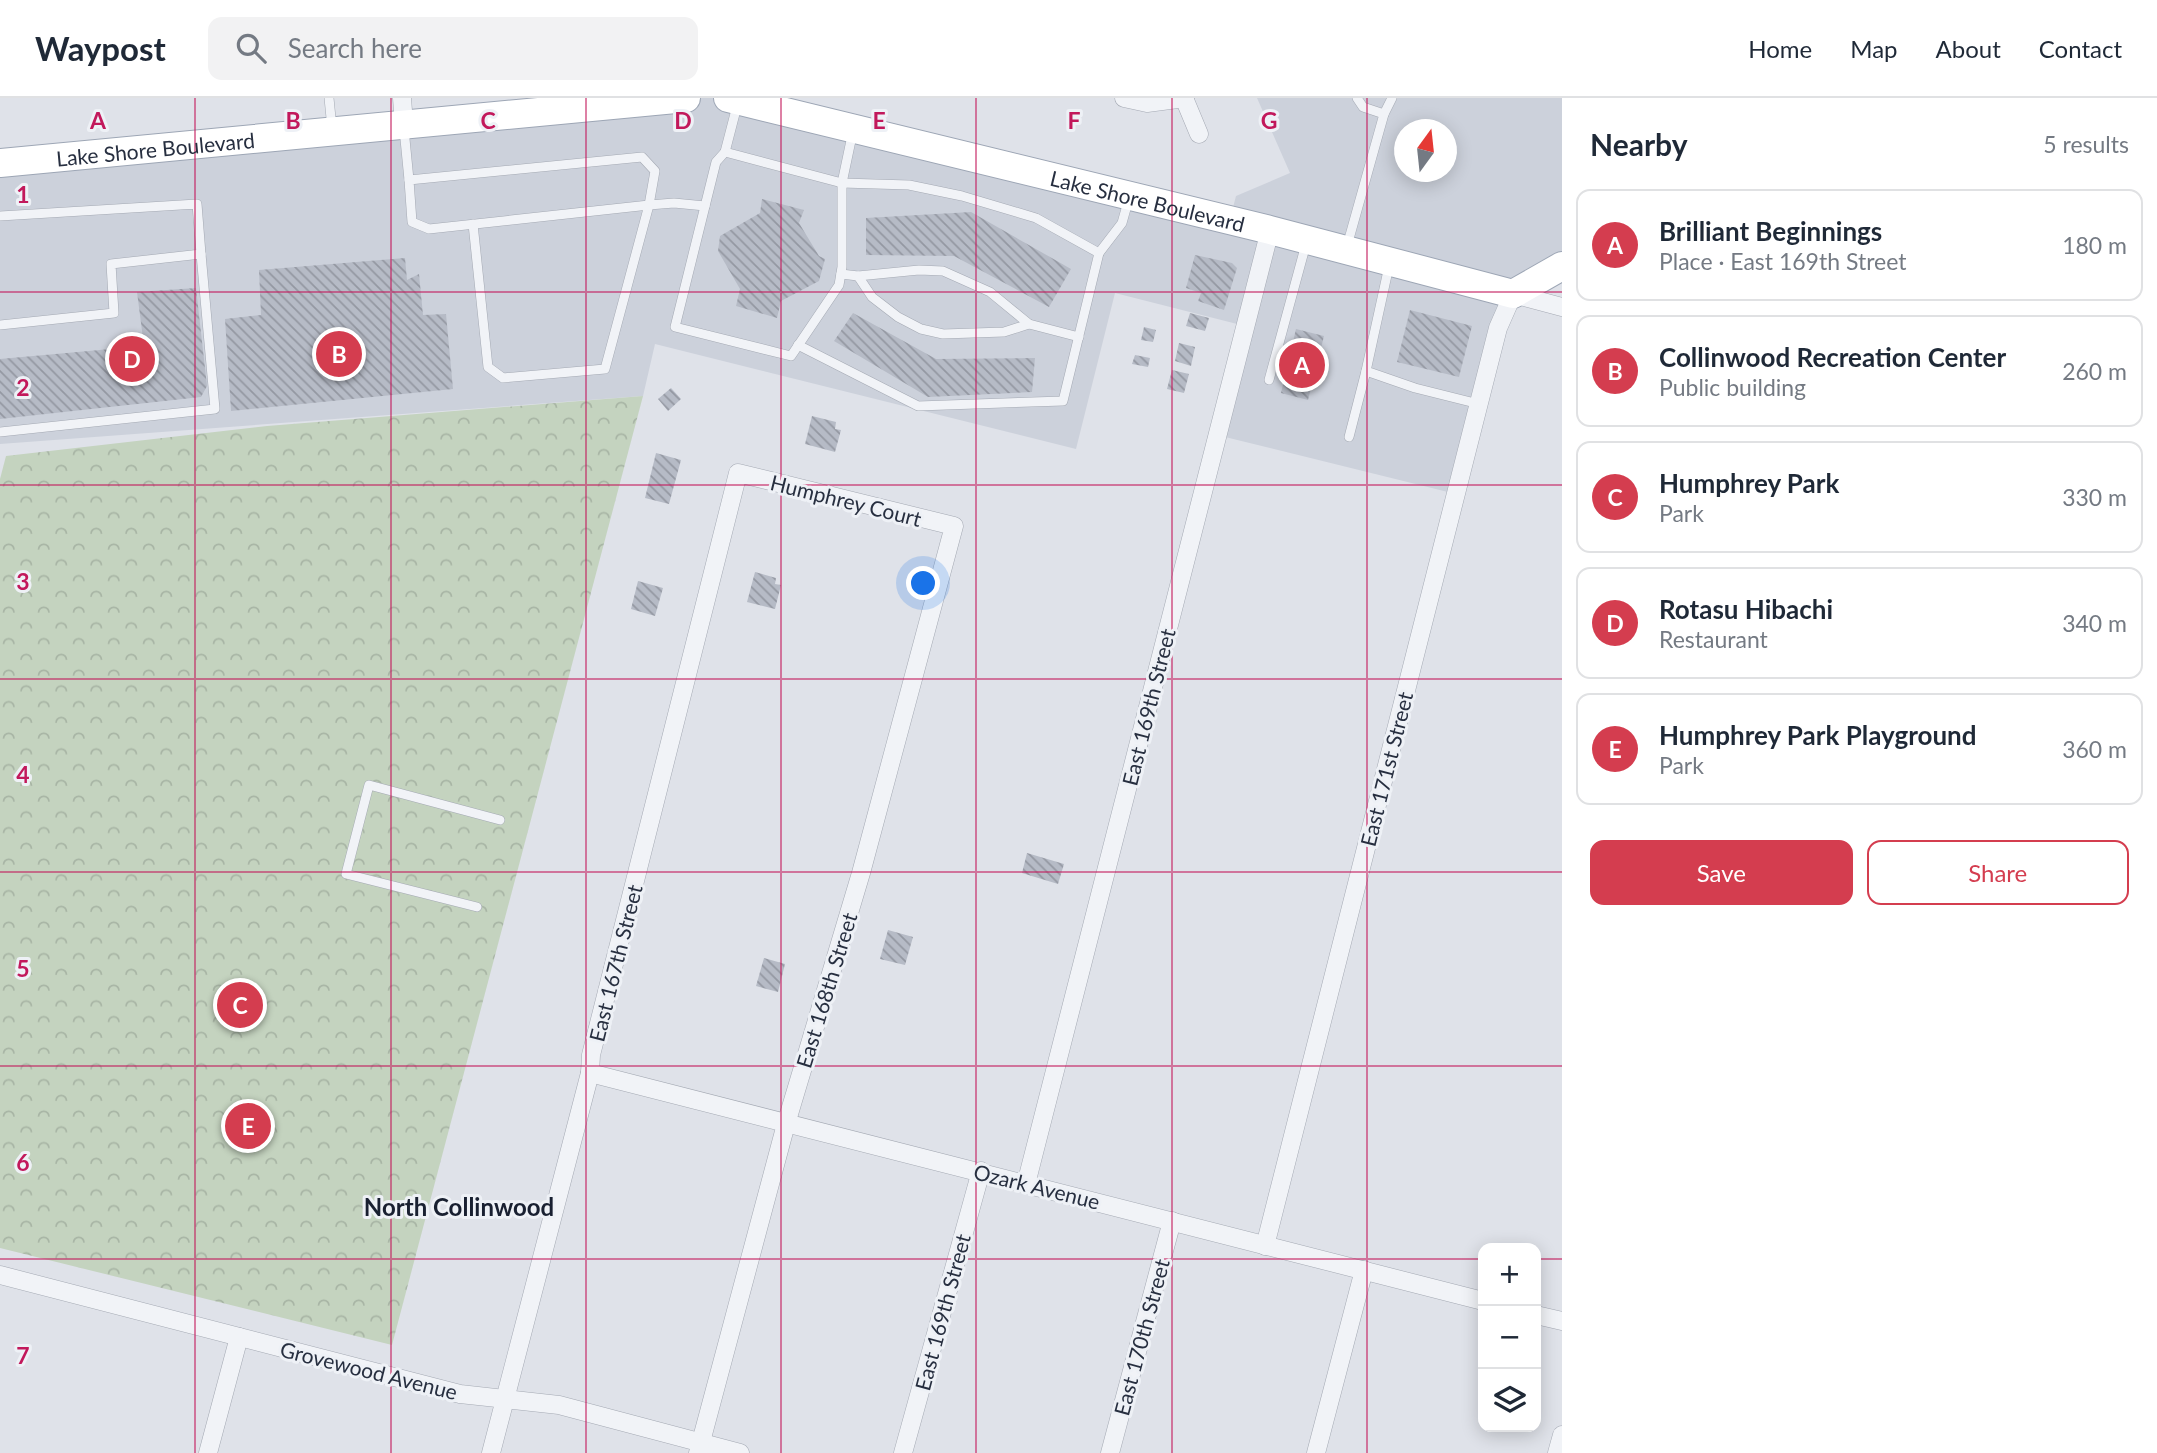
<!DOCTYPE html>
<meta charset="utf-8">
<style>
:root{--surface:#fff;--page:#f2f2f3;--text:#1f2937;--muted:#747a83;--line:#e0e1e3;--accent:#d43d4f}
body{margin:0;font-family:Lato,sans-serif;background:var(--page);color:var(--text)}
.controls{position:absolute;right:21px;bottom:21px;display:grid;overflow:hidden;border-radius:14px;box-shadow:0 4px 18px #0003}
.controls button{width:63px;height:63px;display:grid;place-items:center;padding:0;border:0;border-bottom:2px solid var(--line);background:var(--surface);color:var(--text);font:35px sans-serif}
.compass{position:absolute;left:1394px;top:21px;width:63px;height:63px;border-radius:50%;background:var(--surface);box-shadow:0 4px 18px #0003;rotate:15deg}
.you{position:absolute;left:924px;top:486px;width:24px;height:24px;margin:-18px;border:5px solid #fff;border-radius:50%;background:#1a73e8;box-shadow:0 0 0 10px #1a73e833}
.badge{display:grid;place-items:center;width:46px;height:46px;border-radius:50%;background:var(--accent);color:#fff;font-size:23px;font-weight:700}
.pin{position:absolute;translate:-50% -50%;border:4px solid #fff;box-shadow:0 2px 7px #0006}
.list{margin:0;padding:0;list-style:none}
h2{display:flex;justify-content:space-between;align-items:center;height:91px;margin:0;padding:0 28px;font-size:30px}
h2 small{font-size:23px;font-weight:400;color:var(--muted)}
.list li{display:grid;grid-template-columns:46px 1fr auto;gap:21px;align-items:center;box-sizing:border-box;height:112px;margin:0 14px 14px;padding:0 14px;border:2px solid var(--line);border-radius:14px}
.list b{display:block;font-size:26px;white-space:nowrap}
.list p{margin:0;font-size:23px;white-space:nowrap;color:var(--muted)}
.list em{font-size:23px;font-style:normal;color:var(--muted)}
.actions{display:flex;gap:14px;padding:21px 28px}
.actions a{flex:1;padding:16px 0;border:2px solid var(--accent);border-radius:14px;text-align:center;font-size:24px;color:var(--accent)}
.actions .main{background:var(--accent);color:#fff}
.icon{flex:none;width:38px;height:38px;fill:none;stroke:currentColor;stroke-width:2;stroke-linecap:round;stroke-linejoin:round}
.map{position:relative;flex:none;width:1562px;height:1355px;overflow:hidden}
header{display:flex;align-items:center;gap:42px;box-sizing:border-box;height:98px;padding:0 35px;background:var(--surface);border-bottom:2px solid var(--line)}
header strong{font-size:33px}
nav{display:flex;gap:38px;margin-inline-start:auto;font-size:24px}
.search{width:490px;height:63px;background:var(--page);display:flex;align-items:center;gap:18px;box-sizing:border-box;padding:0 24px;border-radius:14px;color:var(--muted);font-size:26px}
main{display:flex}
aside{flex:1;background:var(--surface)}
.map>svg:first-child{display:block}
</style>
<header>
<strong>Waypost</strong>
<div class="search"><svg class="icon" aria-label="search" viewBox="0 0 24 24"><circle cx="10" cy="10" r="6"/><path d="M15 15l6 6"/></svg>Search here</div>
<nav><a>Home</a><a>Map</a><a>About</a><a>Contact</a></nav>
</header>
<main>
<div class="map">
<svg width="1562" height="1355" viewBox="0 0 1562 1355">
<defs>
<pattern id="forest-crowns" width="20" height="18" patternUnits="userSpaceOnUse" patternTransform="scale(1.75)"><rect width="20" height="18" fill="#c4d3bf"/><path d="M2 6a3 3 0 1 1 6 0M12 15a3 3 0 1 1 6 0" fill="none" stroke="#a8b5a5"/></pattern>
<pattern id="building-back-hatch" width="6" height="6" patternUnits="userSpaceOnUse" patternTransform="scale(1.75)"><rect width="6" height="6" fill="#b6bbc6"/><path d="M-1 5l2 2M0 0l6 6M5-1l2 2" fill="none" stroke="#9498a2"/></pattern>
</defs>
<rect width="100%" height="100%" fill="#dfe2e9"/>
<!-- built -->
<path fill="#ccd1db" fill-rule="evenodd" d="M 686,0 L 728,0 L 1230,121 L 1236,98 L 1290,75 L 1257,0 L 1562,0 L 1562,168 L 1513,196 L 1456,396 L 1217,337 L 1245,228 L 1115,195 L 1076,351 L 655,246 L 643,298 L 0,346 L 0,65 ZM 1405,32 L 1447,32 L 1447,74 L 1405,74 Z"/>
<!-- forest -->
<path fill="url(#forest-crowns)" d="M 643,298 L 392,1247 L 0,1150 L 0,381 L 6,358 L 267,328 Z"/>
<!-- building -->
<g fill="url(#building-back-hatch)">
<path d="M 762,101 L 804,112 L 799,125 L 819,158 L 825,161 L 819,183 L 781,203 L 777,220 L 736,208 L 740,191 L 718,153 L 720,138 L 760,115 Z"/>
<path d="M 971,114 L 1071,171 L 1049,209 L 954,158 L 866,157 L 866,120 Z"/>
<path d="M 1195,157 L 1232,165 L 1237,170 L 1224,212 L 1198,203 L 1201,195 L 1186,190 Z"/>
<path d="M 405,160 L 407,182 L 419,176 L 423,217 L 446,216 L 453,291 L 231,313 L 225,221 L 261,217 L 259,172 Z"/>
<path d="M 196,190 L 207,288 L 201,299 L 0,321 L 0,261 L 144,248 L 137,194 Z"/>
<path d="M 1410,212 L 1472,228 L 1459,279 L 1397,264 Z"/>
<path d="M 853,215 L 936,261 L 1035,260 L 1032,294 L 928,299 L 834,243 Z"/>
<path d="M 1190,215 L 1209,220 L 1205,233 L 1186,228 Z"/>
<path d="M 1144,229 L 1156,232 L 1153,244 L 1141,242 Z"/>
<path d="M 1296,231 L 1324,238 L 1308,302 L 1281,295 Z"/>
<path d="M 1179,245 L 1195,249 L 1191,268 L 1175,263 Z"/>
<path d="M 1135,257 L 1150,260 L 1148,269 L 1132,266 Z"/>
<path d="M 1172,272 L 1189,276 L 1184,295 L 1167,291 Z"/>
<path d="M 671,290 L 681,301 L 668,313 L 658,301 Z"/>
<path d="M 812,318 L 836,324 L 835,331 L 841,332 L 835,354 L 805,346 Z"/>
<path d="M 656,355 L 681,362 L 669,406 L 645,400 Z"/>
<path d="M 755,474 L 776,480 L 775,486 L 781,487 L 775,511 L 747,504 Z"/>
<path d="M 638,483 L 663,490 L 655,518 L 631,511 Z"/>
<path d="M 1027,755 L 1064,766 L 1058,786 L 1022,775 Z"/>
<path d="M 888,832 L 913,839 L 905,867 L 880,861 Z"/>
<path d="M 764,860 L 785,866 L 778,894 L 756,888 Z"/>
</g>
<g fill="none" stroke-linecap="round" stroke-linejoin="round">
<defs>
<g id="lane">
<path d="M 329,0 L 332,30"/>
<path d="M 1357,0 L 1363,9 L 1384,16"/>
<path d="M 738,4 L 725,54 L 716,64 L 675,229 L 791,258 L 839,187 L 842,169 L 842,85 L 853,33"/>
<path d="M 404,31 L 409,82"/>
<path d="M 725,54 L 842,85 L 909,87 L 962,98 L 1036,120 L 1099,155"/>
<path d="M 0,118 L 197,106 L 201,156 L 111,166 L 114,215 L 0,227"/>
<path d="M 473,126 L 488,269 L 503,280 L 605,271 L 649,107 L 655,73 L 642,59 L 409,82 L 412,124 L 429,131 L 649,107 L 674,105 L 705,108"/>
<path d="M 1347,148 L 1384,16 L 1392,0"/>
<path d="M 1389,168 L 1366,273 L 1415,290 L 1479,306"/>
<path d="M 841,176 L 858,178 L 919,172 L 943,173 L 990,194 L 1029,226 L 1079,239"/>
<path d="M 858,178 L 872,199 L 898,219 L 921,231 L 943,236 L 1004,234 L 1029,226"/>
<path d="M 798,247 L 918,308 L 1063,303 L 1099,155 L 1122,125 L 1129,100"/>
<path d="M 1269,282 L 1306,146"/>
<path d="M 0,334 L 215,311 L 201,156"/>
<path d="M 1349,339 L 1366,273"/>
<path d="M 477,809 L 346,776 L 369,687 L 500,722"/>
</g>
<g id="street">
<path d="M 402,0 L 404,26"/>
<path d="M 1124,0 L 1147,5 L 1185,0"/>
<path d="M 1184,0 L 1199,36"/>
<path d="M 590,975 L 1483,1203"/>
<path d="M 1026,1086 L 1270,132"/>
<path d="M 1265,1148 L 1498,230 L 1513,196 L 1562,209"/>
<path d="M 0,1177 L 460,1296 L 559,1307 L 740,1355"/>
<path d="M 1536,1217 L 1562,1223"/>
<path d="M 208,1355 L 239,1239"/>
<path d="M 491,1355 L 590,975 L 591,957 L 738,375 L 954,428 L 861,775 L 786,1026 L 698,1355"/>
<path d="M 903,1355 L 981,1073"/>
<path d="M 1110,1355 L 1172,1123"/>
<path d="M 1316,1355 L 1364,1172"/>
<path d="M 1557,1355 L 1562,1337"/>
</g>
<g id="primary">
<path id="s1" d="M 728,0 L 1270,132 L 1513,196 L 1562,168"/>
<path id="s2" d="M 0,65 L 686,0"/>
</g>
</defs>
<!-- lane casing -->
<use href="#lane" stroke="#a4a9b3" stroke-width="10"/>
<!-- street casing -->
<use href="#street" stroke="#a4a9b3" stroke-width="19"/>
<!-- primary casing -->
<use href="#primary" stroke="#9da6b5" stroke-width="30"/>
<!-- lane -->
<use href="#lane" stroke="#f1f3f7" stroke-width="9"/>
<!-- street -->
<use href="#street" stroke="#f1f3f7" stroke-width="18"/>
<!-- primary -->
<use href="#primary" stroke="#fff" stroke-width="28"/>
</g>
<!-- grid -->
<path fill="none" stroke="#c2185b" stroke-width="2" stroke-opacity="0.55" d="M 195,0 L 195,1355M 391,0 L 391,1355M 586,0 L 586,1355M 781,0 L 781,1355M 976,0 L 976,1355M 1172,0 L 1172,1355M 1367,0 L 1367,1355M 0,194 L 1562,194M 0,387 L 1562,387M 0,581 L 1562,581M 0,774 L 1562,774M 0,968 L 1562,968M 0,1161 L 1483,1161M 1536,1161 L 1562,1161"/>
<g text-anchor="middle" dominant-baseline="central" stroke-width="6" stroke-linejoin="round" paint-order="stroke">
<!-- street labels -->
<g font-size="21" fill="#272f40" stroke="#eef1f6">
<text stroke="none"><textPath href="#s2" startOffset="156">Lake Shore Boulevard</textPath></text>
<text stroke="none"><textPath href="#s1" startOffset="432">Lake Shore Boulevard</textPath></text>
<text transform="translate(846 402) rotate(14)">Humphrey Court</text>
<text transform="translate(1148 609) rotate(-76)">East 169th Street</text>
<text transform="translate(1386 671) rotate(-76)">East 171st Street</text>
<text transform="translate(615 865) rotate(-76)">East 167th Street</text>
<text transform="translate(826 892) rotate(-73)">East 168th Street</text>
<text transform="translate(1037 1088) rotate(14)">Ozark Avenue</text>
<text transform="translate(942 1214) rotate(-75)">East 169th Street</text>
<text transform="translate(1141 1239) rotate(-75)">East 170th Street</text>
<text transform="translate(369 1272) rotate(14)">Grovewood Avenue</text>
</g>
<!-- quarter labels -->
<g font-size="24" font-weight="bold" fill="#192031" stroke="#eef1f6">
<text x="459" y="1108">North Collinwood</text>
</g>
</g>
<g font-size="23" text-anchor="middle" font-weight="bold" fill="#c2185b" stroke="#eef1f6" stroke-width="6" stroke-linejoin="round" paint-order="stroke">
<text x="98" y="31">A</text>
<text x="293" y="31">B</text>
<text x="488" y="31">C</text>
<text x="683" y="31">D</text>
<text x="879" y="31">E</text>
<text x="1074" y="31">F</text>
<text x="1269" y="31">G</text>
<text x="23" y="105">1</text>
<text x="23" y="298">2</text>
<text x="23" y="492">3</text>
<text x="23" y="685">4</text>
<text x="23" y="879">5</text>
<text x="23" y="1073">6</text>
<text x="23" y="1266">7</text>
</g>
</svg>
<div class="controls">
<button>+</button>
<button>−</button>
<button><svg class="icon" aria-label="layers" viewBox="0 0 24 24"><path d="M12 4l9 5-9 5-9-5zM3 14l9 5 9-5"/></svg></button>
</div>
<svg class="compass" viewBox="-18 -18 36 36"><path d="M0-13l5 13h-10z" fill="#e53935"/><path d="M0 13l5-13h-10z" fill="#747a83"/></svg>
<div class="you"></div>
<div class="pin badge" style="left:1302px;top:267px">A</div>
<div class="pin badge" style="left:339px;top:256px">B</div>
<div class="pin badge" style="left:240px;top:907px">C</div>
<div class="pin badge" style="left:132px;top:261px">D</div>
<div class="pin badge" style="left:248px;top:1028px">E</div>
</div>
<aside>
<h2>Nearby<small>5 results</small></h2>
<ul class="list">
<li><span class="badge">A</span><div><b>Brilliant Beginnings</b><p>Place · East 169th Street</p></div><em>180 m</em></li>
<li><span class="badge">B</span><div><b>Collinwood Recreation Center</b><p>Public building</p></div><em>260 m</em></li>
<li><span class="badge">C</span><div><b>Humphrey Park</b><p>Park</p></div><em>330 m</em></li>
<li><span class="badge">D</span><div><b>Rotasu Hibachi</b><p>Restaurant</p></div><em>340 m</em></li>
<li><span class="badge">E</span><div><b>Humphrey Park Playground</b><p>Park</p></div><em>360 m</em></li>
</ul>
<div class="actions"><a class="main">Save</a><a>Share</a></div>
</aside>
</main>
